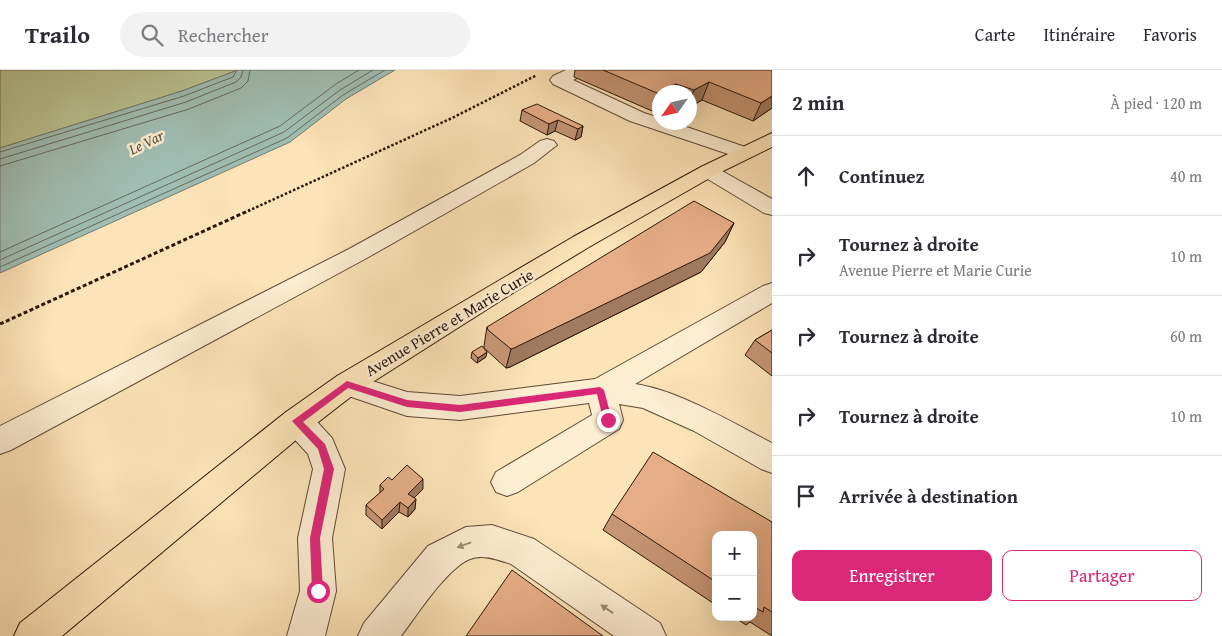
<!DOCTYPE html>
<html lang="fr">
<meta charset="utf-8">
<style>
:root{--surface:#fff;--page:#f2f2f3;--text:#2b2b33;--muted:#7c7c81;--line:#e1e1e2;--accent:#db2777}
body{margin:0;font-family:"Gentium Book Plus",serif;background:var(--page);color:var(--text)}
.controls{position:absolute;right:15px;bottom:15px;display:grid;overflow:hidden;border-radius:10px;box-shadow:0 5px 20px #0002}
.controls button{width:45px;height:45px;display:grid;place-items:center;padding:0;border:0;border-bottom:1px solid var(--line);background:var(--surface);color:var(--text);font:25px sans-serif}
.compass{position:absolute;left:652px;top:15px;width:45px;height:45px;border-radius:50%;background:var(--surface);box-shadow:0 5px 20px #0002;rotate:236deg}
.stop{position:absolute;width:15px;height:15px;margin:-11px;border:4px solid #db2777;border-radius:50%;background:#fff}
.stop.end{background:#db2777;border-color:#fff;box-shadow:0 1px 5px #0008}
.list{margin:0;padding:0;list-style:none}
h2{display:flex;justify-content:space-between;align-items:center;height:65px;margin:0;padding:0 20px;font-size:21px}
h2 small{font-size:16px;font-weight:400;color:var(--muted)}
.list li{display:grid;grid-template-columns:32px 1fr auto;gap:15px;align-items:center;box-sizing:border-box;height:80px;padding:0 20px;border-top:1px solid var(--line)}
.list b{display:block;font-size:19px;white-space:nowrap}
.list p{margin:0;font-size:16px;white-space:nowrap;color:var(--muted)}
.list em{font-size:16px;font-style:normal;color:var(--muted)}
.actions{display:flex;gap:10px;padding:15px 20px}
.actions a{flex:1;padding:11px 0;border:1px solid var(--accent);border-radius:10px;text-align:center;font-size:18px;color:var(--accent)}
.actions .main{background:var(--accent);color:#fff}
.icon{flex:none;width:28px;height:28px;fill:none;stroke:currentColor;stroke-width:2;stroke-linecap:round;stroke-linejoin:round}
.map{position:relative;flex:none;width:772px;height:566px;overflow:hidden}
header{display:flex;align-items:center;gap:30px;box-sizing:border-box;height:70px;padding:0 25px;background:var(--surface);border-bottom:1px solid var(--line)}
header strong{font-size:24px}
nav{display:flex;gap:28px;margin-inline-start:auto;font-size:18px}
.search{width:350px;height:45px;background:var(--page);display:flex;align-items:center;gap:12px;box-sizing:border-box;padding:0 18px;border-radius:28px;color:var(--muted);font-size:19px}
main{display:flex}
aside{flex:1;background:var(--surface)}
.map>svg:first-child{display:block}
</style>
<header>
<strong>Trailo</strong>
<div class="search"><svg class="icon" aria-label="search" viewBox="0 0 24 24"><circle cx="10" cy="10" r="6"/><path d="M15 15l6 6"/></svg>Rechercher</div>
<nav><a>Carte</a><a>Itinéraire</a><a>Favoris</a></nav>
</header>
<main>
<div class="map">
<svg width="772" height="566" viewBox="0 0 772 566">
<rect width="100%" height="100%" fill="#fce4b8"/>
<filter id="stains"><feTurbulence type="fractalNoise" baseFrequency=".004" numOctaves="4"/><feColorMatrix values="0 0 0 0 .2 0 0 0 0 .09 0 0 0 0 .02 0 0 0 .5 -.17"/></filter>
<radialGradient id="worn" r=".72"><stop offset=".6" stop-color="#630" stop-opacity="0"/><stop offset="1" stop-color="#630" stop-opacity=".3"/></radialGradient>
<!-- green -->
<path fill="#bac593" stroke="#726e4f" d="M 0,0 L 238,0 L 182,21 L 0,78 Z"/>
<!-- water -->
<path fill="#a0beb4" stroke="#717b70" d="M 238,0 L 395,0 L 346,29 L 290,72 L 0,203 L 0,78 L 182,21 Z"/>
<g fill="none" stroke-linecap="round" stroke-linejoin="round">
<!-- shore -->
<g stroke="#666a60" stroke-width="1">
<path d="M 0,82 L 184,26 L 233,7 L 237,0"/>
<path d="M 0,89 L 186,32 L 236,12 L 241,7 L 243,0"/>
<path d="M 0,96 L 189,39 L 241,18 L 248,11 L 250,0"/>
<path d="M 0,182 L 280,56 L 336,14 L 359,0"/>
<path d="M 0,190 L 284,62 L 340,20 L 373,0"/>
<path d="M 0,197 L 287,68 L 343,25 L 385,0"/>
</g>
<defs>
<g id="minor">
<path d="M 566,0 L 587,0 L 585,4 L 573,10 L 644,43 L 660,48 L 660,52 L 672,52 L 751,79 L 754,83 L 751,87 L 744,89 L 737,87 L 630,51 L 553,14 L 550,10 L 553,6 Z"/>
<path d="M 547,69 L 554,71 L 557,75 L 534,93 L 365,189 L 11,380 L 0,384 L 0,356 L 349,179 L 520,85 L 540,71 Z"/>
<path d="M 708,95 L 715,97 L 772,129 L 772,145 L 764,143 L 701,105 L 698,101 L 701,97 Z"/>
<path d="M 772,213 L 772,233 L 635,314 C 678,320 733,353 772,373 L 772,403 L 761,399 L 694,361 L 643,338 L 619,334 L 623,350 L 619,359 L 518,422 L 507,426 L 496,422 L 491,412 L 496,402 L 592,345 L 589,333 L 460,350 L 407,346 L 337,322 L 333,314 L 337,306 L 347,303 L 407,322 L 460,326 L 595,309 L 763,216 Z"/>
<path d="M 297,339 L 308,342 L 332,368 L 345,399 L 332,468 L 336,521 L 325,566 L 287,566 L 300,521 L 298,468 L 313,399 L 308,384 L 286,360 L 282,351 L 286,342 Z"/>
<path d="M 492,455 L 534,469 L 660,553 L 666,566 L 614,566 L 511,494 C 498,490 484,484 470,489 C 447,498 417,545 401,566 L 358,566 L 364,553 L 428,476 L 466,457 Z"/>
</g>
<path id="major" d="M 772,63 L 772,77 L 715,105 L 589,177 L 508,226 L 357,322 L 308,360 L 62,566 L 14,566 L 20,553 L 286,342 L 337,306 L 573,167 L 701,97 Z"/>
</defs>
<!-- minor casing -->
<use href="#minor" stroke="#5f4a36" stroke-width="2"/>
<!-- major casing -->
<use href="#major" stroke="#2b160b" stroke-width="2"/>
<!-- path-far1 -->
<path stroke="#2b160b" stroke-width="2.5" stroke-dasharray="2.5 2" stroke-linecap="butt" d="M 248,141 L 452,48 L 537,5"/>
<!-- path -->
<path stroke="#2b160b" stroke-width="3" stroke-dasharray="4 2.5" stroke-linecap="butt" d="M 0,254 L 250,140"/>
<!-- minor -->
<use href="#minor" fill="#fdedd1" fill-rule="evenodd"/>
<!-- major -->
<use href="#major" fill="#fce4b8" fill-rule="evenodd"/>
</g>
<!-- wall -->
<g fill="#c69675" stroke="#2b160b">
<path d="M 575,0 L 772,0 L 772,38 L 753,51 L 702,30 L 690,37 L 690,22 L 660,22 L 652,41 L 574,7 Z"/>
<path d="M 522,40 L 583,56 L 581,67 L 575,70 L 555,61 L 547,65 L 520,51 Z"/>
<path d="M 734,153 L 725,172 L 701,202 L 510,297 L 506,298 L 484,278 L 484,276 L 487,257 Z"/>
<path d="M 772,260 L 772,306 L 745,285 L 755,270 Z"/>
<path d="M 472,282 L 486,287 L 477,293 L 471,288 Z"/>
<path d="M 392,410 L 423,419 L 414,428 L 415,439 L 408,447 L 399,442 L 382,459 L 366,445 L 366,435 L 380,423 L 380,415 Z"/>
<path d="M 612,444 L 772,452 L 772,566 L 750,552 L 746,555 L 734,547 L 753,547 L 753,465 L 716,465 L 716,535 L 603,460 Z"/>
</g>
<!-- shaded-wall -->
<g fill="#a17a5f" stroke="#2b160b">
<path d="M 709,12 L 702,30 L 690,37 L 690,31 L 694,20 Z"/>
<path d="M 676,14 L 673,22 L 660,22 L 660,37 L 652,41 L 657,23 Z"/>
<path d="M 772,26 L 772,38 L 753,51 L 761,33 Z"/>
<path d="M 558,50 L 555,61 L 547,65 L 549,54 Z"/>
<path d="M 583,56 L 581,67 L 575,70 L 578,59 Z"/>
<path d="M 734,153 L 725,172 L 701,202 L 510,297 L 506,298 L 511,279 Z"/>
<path d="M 487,282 L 486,287 L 477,293 L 478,288 Z"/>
<path d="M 423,409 L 423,419 L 408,434 L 408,424 Z"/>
<path d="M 416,429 L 415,439 L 408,447 L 408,438 Z"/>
<path d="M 400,432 L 399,442 L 382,459 L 382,450 Z"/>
</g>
<!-- building -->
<g fill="#e6ae88" stroke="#2b160b">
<path d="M 603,0 L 772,0 L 772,26 L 761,33 L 709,12 L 694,20 L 676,14 L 657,23 Z"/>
<path d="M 537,34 L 583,56 L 578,59 L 558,50 L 549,54 L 522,40 Z"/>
<path d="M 694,131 L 734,153 L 710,183 L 514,278 L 511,279 L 488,260 L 487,257 Z"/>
<path d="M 772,260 L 772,283 L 755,270 Z"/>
<path d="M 482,276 L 487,282 L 478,288 L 472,282 Z"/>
<path d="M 653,382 L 772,452 L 772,542 L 764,537 L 763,542 L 753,536 L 753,465 L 716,465 L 716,512 L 612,444 Z"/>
<path d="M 407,395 L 423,409 L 408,424 L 416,429 L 408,438 L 400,432 L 382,450 L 366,435 L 384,419 L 380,415 L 388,407 L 392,410 Z"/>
<path d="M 512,500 L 603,566 L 466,566 Z"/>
</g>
<!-- one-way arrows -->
<defs><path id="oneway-solid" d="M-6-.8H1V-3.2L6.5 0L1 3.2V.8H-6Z" transform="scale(1.25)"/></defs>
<g fill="#9e8c78">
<use href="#oneway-solid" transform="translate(464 475) rotate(160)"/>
<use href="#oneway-solid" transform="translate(607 539) rotate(-146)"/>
</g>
<!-- route -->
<path fill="#db2777" d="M 347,311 L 407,330 L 460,335 L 600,317 L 604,320 L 612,350 L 611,353 L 604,353 L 597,324 L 460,342 L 407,337 L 348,318 L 303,352 L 325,374 L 334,399 L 320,468 L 323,521 L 322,524 L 318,526 L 314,524 L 312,521 L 310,468 L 324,399 L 318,379 L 292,351 Z"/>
<g text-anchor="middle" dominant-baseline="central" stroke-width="5" stroke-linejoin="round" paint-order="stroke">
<!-- far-water labels -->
<g font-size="15" font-style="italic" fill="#545146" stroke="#fdedd1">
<text transform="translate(146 72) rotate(-26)">Le Var</text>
</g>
<!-- street labels -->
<g font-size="16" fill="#2b160b" stroke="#fdedd1">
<text transform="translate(449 252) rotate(-31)">Avenue Pierre et Marie Curie</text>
</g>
</g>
<rect width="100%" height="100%" filter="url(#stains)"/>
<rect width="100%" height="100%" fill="url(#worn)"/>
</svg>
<div class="controls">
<button>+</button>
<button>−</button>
</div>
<svg class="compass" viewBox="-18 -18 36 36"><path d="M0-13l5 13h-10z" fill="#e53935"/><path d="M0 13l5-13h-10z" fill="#7c7c81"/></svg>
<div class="stop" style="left:318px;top:521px"></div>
<div class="stop end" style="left:608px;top:350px"></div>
</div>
<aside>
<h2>2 min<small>À pied · 120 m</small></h2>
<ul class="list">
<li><svg class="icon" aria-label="ahead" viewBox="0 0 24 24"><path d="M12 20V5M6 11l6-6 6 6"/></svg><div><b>Continuez</b></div><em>40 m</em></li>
<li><svg class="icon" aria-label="right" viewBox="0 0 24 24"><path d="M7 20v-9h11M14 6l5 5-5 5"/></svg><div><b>Tournez à droite</b><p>Avenue Pierre et Marie Curie</p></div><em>10 m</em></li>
<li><svg class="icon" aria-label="right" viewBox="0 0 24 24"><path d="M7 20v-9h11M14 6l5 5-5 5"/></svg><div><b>Tournez à droite</b></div><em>60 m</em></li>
<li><svg class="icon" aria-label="right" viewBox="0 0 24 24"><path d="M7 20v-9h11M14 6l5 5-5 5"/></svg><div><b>Tournez à droite</b></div><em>10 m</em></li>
<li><svg class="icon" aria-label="arrive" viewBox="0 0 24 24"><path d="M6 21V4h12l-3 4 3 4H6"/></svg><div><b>Arrivée à destination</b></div></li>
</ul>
<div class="actions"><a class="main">Enregistrer</a><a>Partager</a></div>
</aside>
</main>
